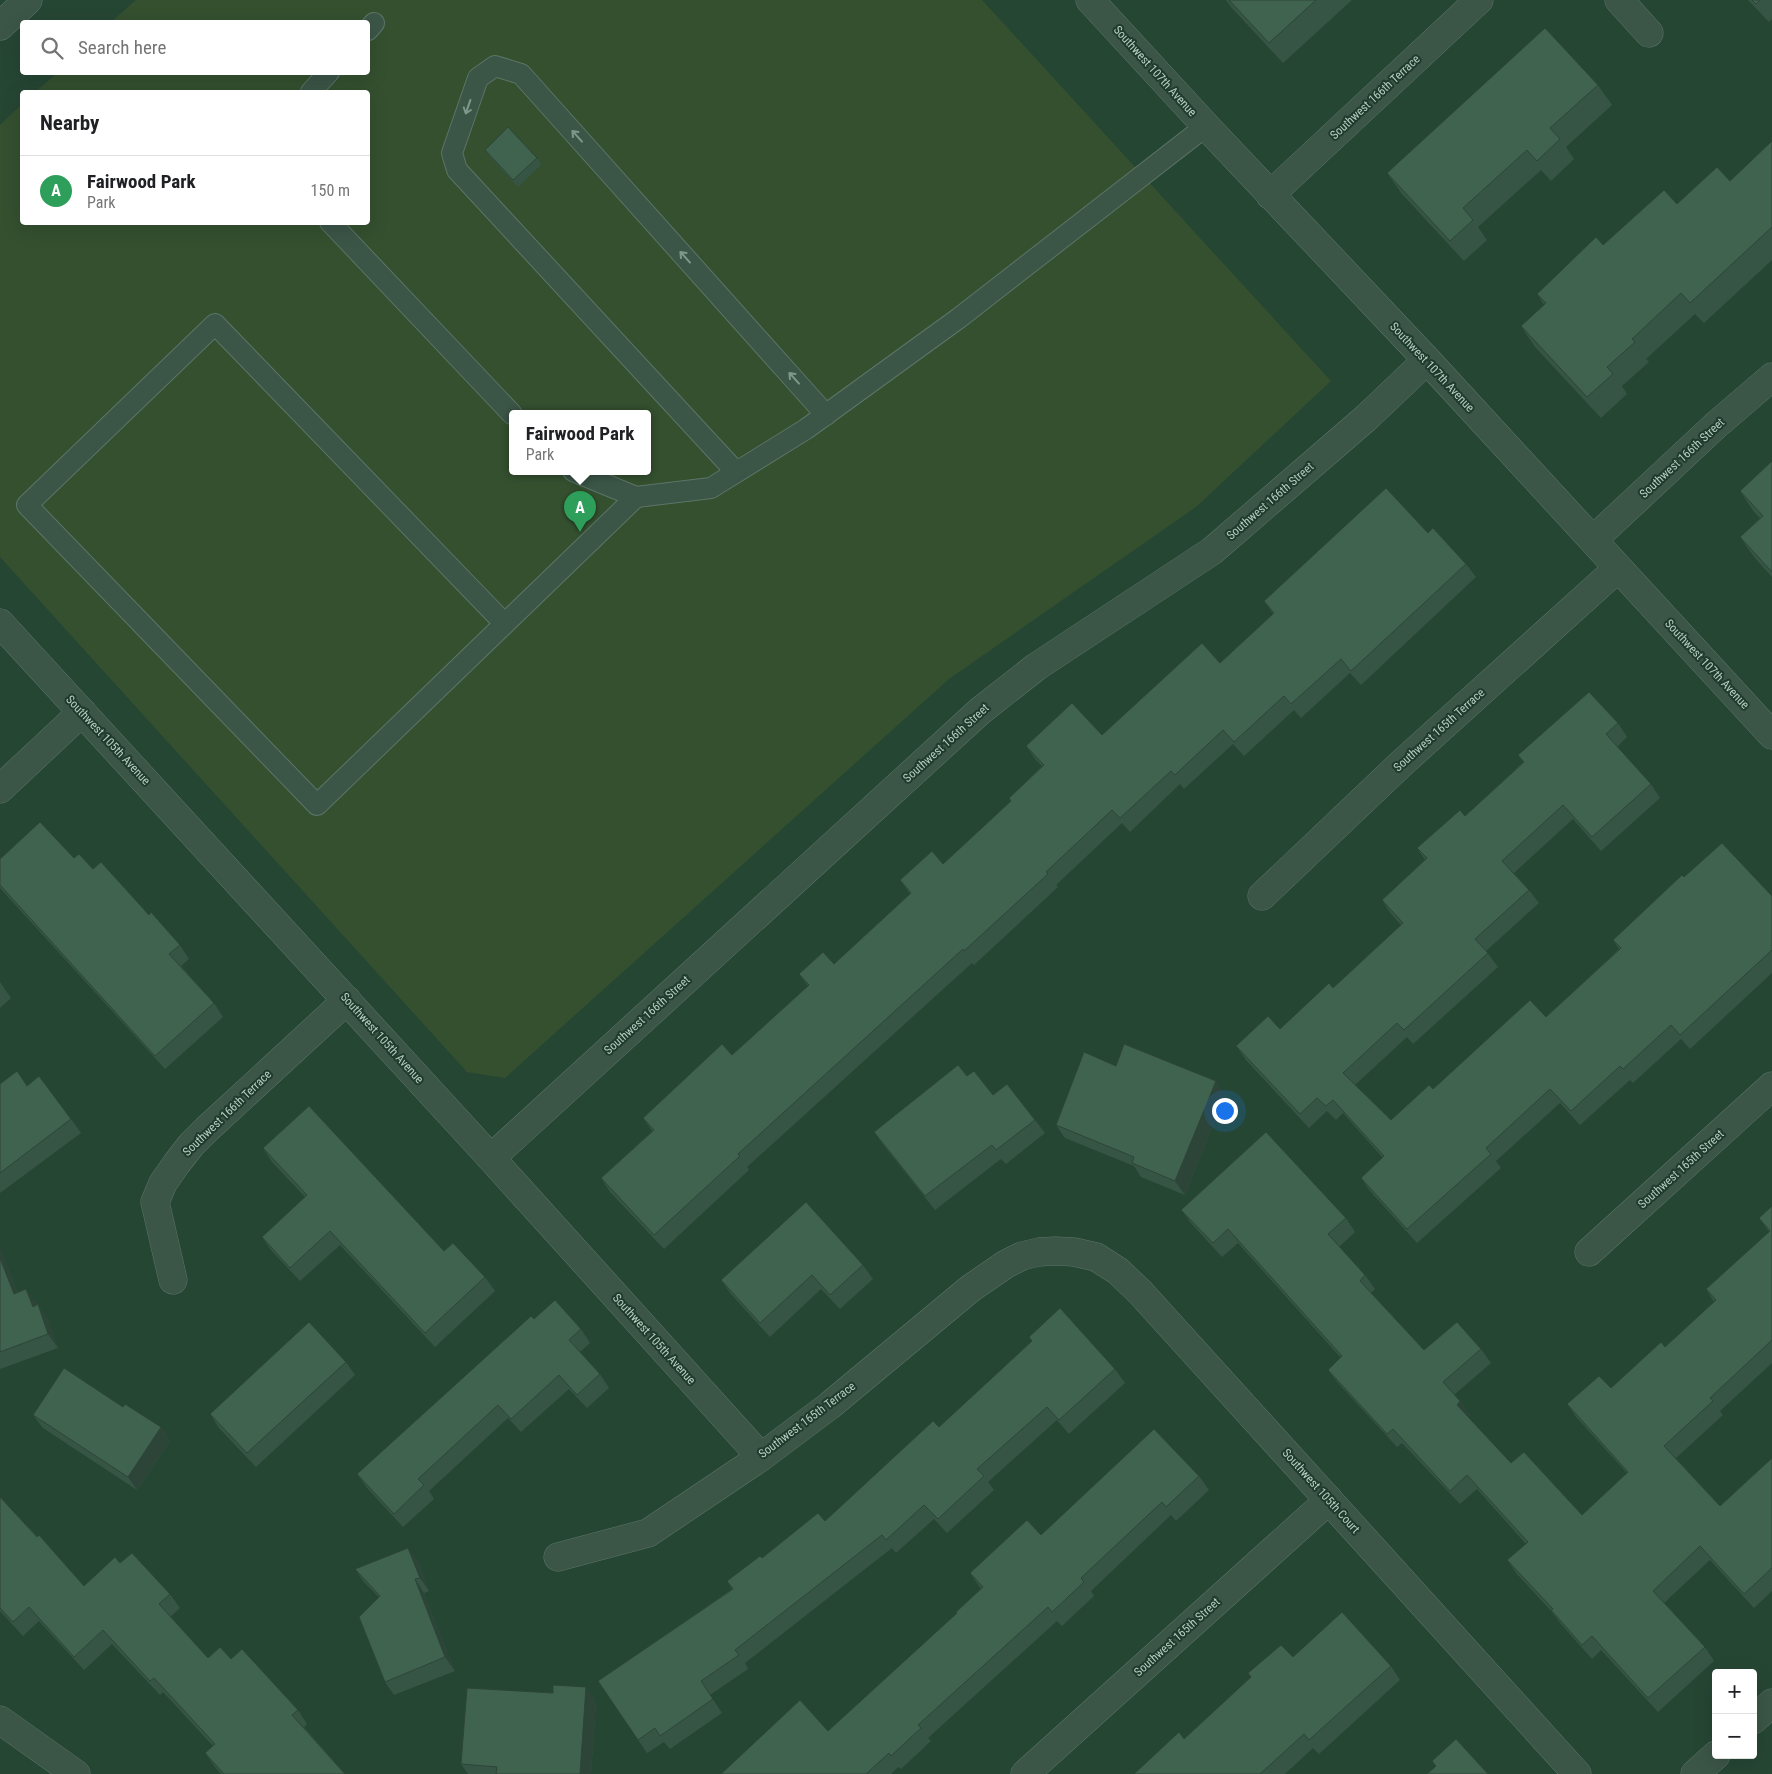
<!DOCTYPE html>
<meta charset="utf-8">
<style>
:root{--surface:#fff;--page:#f2f2f2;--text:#202124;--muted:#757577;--line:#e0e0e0;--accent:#db2777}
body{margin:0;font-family:"Roboto Condensed",sans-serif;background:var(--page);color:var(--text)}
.controls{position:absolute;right:15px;bottom:15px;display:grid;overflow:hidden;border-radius:5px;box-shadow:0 5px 20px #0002}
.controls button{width:45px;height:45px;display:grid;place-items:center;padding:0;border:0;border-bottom:1px solid var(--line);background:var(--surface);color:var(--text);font:25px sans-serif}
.you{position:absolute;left:1224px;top:1110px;width:18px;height:18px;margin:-12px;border:4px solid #fff;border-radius:50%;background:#1a73e8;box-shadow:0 0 0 8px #1a73e833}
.badge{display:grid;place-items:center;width:32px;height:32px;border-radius:50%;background:var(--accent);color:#fff;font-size:16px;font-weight:700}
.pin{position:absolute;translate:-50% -41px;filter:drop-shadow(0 1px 2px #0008)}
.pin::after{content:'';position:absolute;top:26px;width:18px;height:15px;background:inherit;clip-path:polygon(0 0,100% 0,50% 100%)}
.popup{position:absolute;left:509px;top:410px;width:142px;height:65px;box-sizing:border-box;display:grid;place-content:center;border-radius:5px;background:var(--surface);filter:drop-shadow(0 1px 4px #0005);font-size:16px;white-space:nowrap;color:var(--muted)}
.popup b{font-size:19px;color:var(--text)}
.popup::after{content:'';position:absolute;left:50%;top:100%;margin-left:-10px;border:10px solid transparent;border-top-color:var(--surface)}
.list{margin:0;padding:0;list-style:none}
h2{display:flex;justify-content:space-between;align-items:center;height:65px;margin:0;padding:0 20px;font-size:21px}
h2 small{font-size:16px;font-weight:400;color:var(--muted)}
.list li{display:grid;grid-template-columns:32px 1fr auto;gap:15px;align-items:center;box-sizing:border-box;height:70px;padding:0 20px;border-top:1px solid var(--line)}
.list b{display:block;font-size:19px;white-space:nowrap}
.list p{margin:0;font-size:16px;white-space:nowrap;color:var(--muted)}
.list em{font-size:16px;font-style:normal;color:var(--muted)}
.icon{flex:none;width:28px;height:28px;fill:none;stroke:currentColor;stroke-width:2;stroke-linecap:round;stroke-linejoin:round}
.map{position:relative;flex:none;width:1772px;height:1774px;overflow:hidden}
.search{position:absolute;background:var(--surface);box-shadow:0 5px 20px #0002;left:20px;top:20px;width:350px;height:55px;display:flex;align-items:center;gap:12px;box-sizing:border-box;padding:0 18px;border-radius:5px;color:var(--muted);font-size:19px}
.panel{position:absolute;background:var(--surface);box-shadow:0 5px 20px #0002;left:20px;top:90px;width:350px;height:135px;border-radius:5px}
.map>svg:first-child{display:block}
</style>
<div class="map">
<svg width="1772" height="1774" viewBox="0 0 1772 1774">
<rect width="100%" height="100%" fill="#264634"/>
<!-- green -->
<path fill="#34502f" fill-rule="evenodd" d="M 136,0 L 982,0 L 1331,381 L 1196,507 L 949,679 L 505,1078 L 467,1072 L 0,557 L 0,125 L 22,104 L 22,222 L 368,222 L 368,92 L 35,92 L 57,73 L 368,72 L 368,22 L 111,22 ZM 512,413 L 648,413 L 648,471 L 512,471 Z"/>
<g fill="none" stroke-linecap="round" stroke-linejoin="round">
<defs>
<g id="service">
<path d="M 368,30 L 374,23"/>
<path d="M 311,92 L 329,72"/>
<path d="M 330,222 L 512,414"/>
<path d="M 573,471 L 636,497 L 711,488 L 806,429 L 959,318 L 1206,126"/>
<path d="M 736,472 L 457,170 L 452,153 L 478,78 L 495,66 L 521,74 L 826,415"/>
<path d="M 504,623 L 215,324 L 27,505 L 317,805 L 636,497"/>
</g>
<g id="minor">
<path d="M 1619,0 L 1649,33"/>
<path d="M 1270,195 L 1479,0"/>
<path d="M 1593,540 L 1716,425 L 1772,377"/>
<path d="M 0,623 L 491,1158 L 761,1457"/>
<path d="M 0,789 L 82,712"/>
<path d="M 1262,896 L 1402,763 L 1618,568"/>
<path d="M 491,1158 L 980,711 L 1036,667 L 1212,551 L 1366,418 L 1427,360"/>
<path d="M 1589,1252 L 1772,1086"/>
<path d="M 173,1280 L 155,1202 L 163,1183 L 177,1163 L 191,1145 L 207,1129 L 347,1000"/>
<path d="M 558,1557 L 648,1533 L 761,1457 L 829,1406 L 971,1288 L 1006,1264 L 1022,1256 L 1039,1252 L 1055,1251 L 1074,1252 L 1096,1257 L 1118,1271 L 1140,1292 L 1577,1774"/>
<path d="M 0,1720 L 76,1774"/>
<path d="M 1753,1720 L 1772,1703"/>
<path d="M 1025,1774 L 1329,1500"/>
<path d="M 1695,1774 L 1716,1755"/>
</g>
<g id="tertiary">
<path d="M 1090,0 L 1206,126 L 1427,360 L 1772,735"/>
<path d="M 0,26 L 28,0"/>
</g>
</defs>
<!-- service casing -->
<use href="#service" stroke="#5c7568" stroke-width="22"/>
<!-- minor casing -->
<use href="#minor" stroke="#5c7568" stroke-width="29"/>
<!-- tertiary casing -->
<use href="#tertiary" stroke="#5c7568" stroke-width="29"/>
<!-- service -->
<use href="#service" stroke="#3b5547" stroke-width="20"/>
<!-- minor -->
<use href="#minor" stroke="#3b5547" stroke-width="28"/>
<!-- tertiary -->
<use href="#tertiary" stroke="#3b5547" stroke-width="28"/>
</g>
<!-- wall -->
<g fill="#375545">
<path d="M 1226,0 L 1352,0 L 1283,63 L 1231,7 Z"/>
<path d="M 1748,0 L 1772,0 L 1772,19 L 1769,22 Z"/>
<path d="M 1598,85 L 1612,105 L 1566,147 L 1574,159 L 1551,181 L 1541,170 L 1478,227 L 1487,240 L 1464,261 L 1402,194 L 1387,173 Z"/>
<path d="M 1772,141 L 1772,260 L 1704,323 L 1695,314 L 1646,359 L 1649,362 L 1622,386 L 1627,394 L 1601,418 L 1535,347 L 1521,326 L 1544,305 L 1537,294 L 1603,245 L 1677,204 L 1730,181 Z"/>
<path d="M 485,150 L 537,158 L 541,165 L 518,187 L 490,157 Z"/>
<path d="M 1772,461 L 1772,577 L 1754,557 L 1740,537 L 1760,518 L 1754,512 L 1740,491 Z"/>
<path d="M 1428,533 L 1466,564 L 1476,577 L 1361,685 L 1350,673 L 1301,718 L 1294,710 L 1244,756 L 1233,744 L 1184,789 L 1180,784 L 1130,832 L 1122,823 L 1056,885 L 1058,887 L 974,965 L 972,963 L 747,1167 L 749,1170 L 664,1249 L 610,1192 L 601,1178 L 652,1131 L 643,1118 L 732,1055 L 808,986 L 799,974 L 834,964 L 910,894 L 900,880 L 943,864 L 1011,801 L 1009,798 L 1042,766 L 1036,760 L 1026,746 L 1102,735 L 1220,663 L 1273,614 L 1264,601 Z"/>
<path d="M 1618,723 L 1627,737 L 1617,747 L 1651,784 L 1660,798 L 1601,851 L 1573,819 L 1514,873 L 1529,890 L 1539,903 L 1486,951 L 1498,967 L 1413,1044 L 1407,1037 L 1355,1085 L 1391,1120 L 1433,1089 L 1546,1017 L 1619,949 L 1613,940 L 1684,877 L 1772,896 L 1772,973 L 1690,1049 L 1681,1039 L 1633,1083 L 1630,1080 L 1580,1125 L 1560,1103 L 1496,1161 L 1501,1168 L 1417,1243 L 1370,1191 L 1361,1178 L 1383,1158 L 1343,1113 L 1336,1120 L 1327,1111 L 1309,1128 L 1246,1060 L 1236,1046 L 1280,1029 L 1333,988 L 1401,925 L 1391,914 L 1382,900 L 1425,860 L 1417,848 L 1465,816 L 1523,762 L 1518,755 Z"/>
<path d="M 74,858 L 93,869 L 149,915 L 180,945 L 189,959 L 181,966 L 214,1003 L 223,1017 L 165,1069 L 0,888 L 0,859 Z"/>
<path d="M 0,982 L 11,998 L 0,1008 Z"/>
<path d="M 1116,1066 L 1225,1095 L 1185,1195 L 1141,1177 L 1134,1166 L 1065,1138 L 1056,1125 Z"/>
<path d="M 967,1076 L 993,1095 L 1035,1120 L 1045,1133 L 1006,1164 L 1001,1159 L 935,1210 L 884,1146 L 874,1132 Z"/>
<path d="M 0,1084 L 27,1086 L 71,1119 L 81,1133 L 0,1193 Z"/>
<path d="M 263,1148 L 444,1251 L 485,1277 L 495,1291 L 435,1347 L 340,1245 L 300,1281 L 271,1250 L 262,1237 L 305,1197 L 272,1162 Z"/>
<path d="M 1772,1206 L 1772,1363 L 1720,1411 L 1723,1415 L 1676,1458 L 1720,1506 L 1772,1458 L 1772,1591 L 1754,1608 L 1710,1560 L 1664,1603 L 1705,1647 L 1714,1661 L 1658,1712 L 1601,1650 L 1592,1659 L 1561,1624 L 1551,1611 L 1517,1574 L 1507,1560 L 1526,1544 L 1477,1489 L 1460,1504 L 1402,1443 L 1397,1447 L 1338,1383 L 1328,1370 L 1341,1358 L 1238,1243 L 1222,1257 L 1191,1223 L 1181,1210 L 1346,1218 L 1355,1232 L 1339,1247 L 1365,1275 L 1375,1289 L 1371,1293 L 1424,1350 L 1481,1349 L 1491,1363 L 1454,1395 L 1460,1401 L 1470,1415 L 1468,1417 L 1511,1463 L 1582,1515 L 1627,1473 L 1577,1418 L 1567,1404 L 1611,1388 L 1665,1347 L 1714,1302 L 1706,1289 L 1769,1232 L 1759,1218 Z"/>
<path d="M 0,1249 L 2,1252 L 17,1292 L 36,1303 L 37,1305 L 47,1318 L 58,1348 L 0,1369 Z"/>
<path d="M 863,1265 L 873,1279 L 840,1309 L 821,1289 L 770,1337 L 731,1294 L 721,1280 Z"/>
<path d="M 534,1319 L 581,1329 L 590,1343 L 580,1352 L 600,1374 L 609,1388 L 587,1408 L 569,1389 L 521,1432 L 508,1418 L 429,1491 L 434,1499 L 403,1527 L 367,1488 L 357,1474 Z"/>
<path d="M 1029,1337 L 1115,1369 L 1125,1383 L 1069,1434 L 1057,1420 L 988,1482 L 994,1490 L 947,1533 L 934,1519 L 896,1553 L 892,1548 L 745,1663 L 748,1669 L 710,1695 L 722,1713 L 670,1749 L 664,1742 L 647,1753 L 598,1681 L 732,1589 L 727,1581 L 762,1558 L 825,1521 L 939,1427 L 1032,1341 Z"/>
<path d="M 346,1362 L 355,1375 L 256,1467 L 219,1428 L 210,1414 Z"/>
<path d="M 123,1407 L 161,1427 L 170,1441 L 137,1490 L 43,1428 L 33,1415 Z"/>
<path d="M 1199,1476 L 1209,1490 L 1176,1521 L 1171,1515 L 1091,1591 L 1094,1596 L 1062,1626 L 1057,1621 L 928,1738 L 931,1741 L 901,1769 L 898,1767 L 891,1774 L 721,1774 L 828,1731 L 957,1614 L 981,1589 L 970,1573 Z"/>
<path d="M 0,1497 L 84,1586 L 120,1563 L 170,1594 L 180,1608 L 170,1617 L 208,1658 L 231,1659 L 298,1710 L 307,1724 L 304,1727 L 345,1774 L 221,1774 L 215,1767 L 205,1753 L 213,1746 L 163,1692 L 160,1695 L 112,1644 L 84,1670 L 39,1621 L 23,1636 L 0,1611 Z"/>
<path d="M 418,1561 L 429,1591 L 424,1593 L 455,1671 L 394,1695 L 385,1682 L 379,1597 L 364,1582 L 355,1569 Z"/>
<path d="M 1293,1657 L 1391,1666 L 1400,1680 L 1319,1754 L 1313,1748 L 1285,1774 L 1134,1774 L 1184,1739 L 1251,1677 L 1248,1673 Z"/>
<path d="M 553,1693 L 596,1701 L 591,1774 L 468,1774 L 461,1764 Z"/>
</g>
<!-- shaded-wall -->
<g fill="#2d4538">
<path d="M 1216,1081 L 1225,1095 L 1185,1195 L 1175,1181 Z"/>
<path d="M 0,1249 L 2,1252 L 23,1308 L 14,1294 L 0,1258 Z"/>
<path d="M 26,1289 L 36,1303 L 42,1320 L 33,1307 Z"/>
<path d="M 38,1304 L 47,1318 L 58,1348 L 48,1334 Z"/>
<path d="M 1460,1401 L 1470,1415 L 1467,1419 L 1457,1405 Z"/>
<path d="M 161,1427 L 170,1441 L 137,1490 L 128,1477 Z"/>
<path d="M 408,1548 L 418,1561 L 429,1591 L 420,1578 Z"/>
<path d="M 415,1579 L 424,1593 L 455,1671 L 445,1657 Z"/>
<path d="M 586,1687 L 596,1701 L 591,1774 L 580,1774 Z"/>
</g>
<!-- building -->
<g fill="#406350" stroke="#2d4538">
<path d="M 1229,0 L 1316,0 L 1269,43 Z"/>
<path d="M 1752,0 L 1760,0 L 1756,4 Z"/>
<path d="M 1545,28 L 1598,85 L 1550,128 L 1560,139 L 1537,161 L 1527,150 L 1463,208 L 1473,220 L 1450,241 L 1387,173 Z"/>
<path d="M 508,127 L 537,158 L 513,180 L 485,150 Z"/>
<path d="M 1772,141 L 1772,227 L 1690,303 L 1681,293 L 1632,339 L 1635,342 L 1607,367 L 1613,374 L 1587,397 L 1521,326 L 1546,303 L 1537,294 L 1596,237 L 1603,245 L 1664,190 L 1677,204 L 1717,167 L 1730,181 Z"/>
<path d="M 1772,461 L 1772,572 L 1740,537 L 1763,516 L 1740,491 Z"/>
<path d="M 1386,488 L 1428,533 L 1433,528 L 1466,564 L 1351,671 L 1341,659 L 1291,704 L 1284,696 L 1234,742 L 1223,730 L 1175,775 L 1171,771 L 1120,818 L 1112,810 L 1046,872 L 1048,874 L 964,951 L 963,949 L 738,1154 L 740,1156 L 654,1235 L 601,1178 L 654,1130 L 643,1118 L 722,1044 L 732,1055 L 809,985 L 799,974 L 823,952 L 834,964 L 911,893 L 900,880 L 932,851 L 943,864 L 1011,801 L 1009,798 L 1044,765 L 1026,746 L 1072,703 L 1102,735 L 1202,643 L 1220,663 L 1274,613 L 1264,601 Z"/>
<path d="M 1589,692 L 1618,723 L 1606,734 L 1651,784 L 1592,837 L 1563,805 L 1502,861 L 1529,890 L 1475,939 L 1488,953 L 1404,1030 L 1397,1023 L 1343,1073 L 1391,1120 L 1429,1085 L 1433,1089 L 1530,1000 L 1546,1017 L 1621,948 L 1613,940 L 1682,875 L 1684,877 L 1722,843 L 1772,896 L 1772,950 L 1680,1035 L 1671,1025 L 1623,1069 L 1620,1066 L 1571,1111 L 1550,1089 L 1486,1148 L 1491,1154 L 1407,1229 L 1361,1178 L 1384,1156 L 1333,1100 L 1326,1106 L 1317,1098 L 1300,1114 L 1236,1046 L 1268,1016 L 1280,1029 L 1329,983 L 1333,988 L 1403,923 L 1382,900 L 1427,858 L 1417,848 L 1460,810 L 1465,816 L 1524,762 L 1518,755 Z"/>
<path d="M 40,822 L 74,858 L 79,854 L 93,869 L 101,862 L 149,915 L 151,912 L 180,945 L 169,954 L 214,1003 L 155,1056 L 0,885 L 0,859 Z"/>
<path d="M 1124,1044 L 1216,1081 L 1175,1181 L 1132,1163 L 1134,1157 L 1056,1125 L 1084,1052 L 1116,1066 Z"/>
<path d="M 958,1065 L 967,1076 L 974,1071 L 993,1095 L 1007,1084 L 1035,1120 L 996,1150 L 992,1145 L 925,1196 L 874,1132 Z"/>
<path d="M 17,1071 L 27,1086 L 39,1076 L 71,1119 L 0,1173 L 0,1084 Z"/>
<path d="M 309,1106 L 444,1251 L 453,1243 L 485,1277 L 425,1333 L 330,1231 L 290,1268 L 262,1237 L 307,1195 L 263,1148 Z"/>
<path d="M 1266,1132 L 1346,1218 L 1328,1234 L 1365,1275 L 1360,1281 L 1424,1350 L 1457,1322 L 1481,1349 L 1443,1382 L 1460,1401 L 1457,1405 L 1511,1463 L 1524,1452 L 1582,1515 L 1628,1472 L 1567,1404 L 1599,1376 L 1611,1388 L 1661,1342 L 1665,1347 L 1716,1300 L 1706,1289 L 1770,1231 L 1759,1218 L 1772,1206 L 1772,1340 L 1710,1398 L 1713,1401 L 1664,1446 L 1720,1506 L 1772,1458 L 1772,1568 L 1744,1594 L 1700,1546 L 1653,1591 L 1705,1647 L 1648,1698 L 1592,1636 L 1582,1645 L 1551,1610 L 1553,1609 L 1507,1560 L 1528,1542 L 1467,1475 L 1450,1491 L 1393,1429 L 1387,1434 L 1328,1370 L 1342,1356 L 1228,1229 L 1213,1243 L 1181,1210 Z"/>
<path d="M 806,1202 L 863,1265 L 830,1295 L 812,1275 L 760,1323 L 721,1280 Z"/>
<path d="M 0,1258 L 14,1294 L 26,1289 L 33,1307 L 38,1304 L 48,1334 L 0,1352 Z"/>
<path d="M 555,1300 L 581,1329 L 569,1340 L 600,1374 L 577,1395 L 559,1375 L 511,1419 L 498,1405 L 418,1479 L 424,1485 L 394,1514 L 357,1474 L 531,1316 L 534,1319 Z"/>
<path d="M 1060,1308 L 1115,1369 L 1059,1420 L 1047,1407 L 977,1469 L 984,1476 L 938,1519 L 924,1505 L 886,1540 L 882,1535 L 735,1650 L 739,1655 L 701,1681 L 713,1699 L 660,1736 L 655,1728 L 638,1740 L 598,1681 L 733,1589 L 727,1581 L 760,1556 L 762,1558 L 818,1513 L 825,1521 L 933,1421 L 939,1427 L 1032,1341 L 1029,1337 Z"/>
<path d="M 309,1322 L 346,1362 L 247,1453 L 210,1414 Z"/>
<path d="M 64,1368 L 123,1407 L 125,1404 L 161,1427 L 128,1477 L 33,1415 Z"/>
<path d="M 1154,1429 L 1199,1476 L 1166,1507 L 1162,1502 L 1081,1578 L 1084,1582 L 1052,1612 L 1048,1607 L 918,1725 L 921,1728 L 891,1756 L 889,1753 L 866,1774 L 721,1774 L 800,1700 L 828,1731 L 957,1613 L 956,1612 L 983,1587 L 970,1573 L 1027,1520 L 1041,1535 Z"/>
<path d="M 0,1497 L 37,1537 L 39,1535 L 84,1586 L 115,1557 L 120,1563 L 132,1553 L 170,1594 L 159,1604 L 208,1658 L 220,1647 L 231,1659 L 242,1649 L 298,1710 L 292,1715 L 345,1774 L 224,1774 L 205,1753 L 215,1744 L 154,1678 L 150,1681 L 103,1630 L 74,1657 L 29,1607 L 13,1622 L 0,1608 Z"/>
<path d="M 408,1548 L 420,1578 L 415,1579 L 445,1657 L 385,1682 L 359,1617 L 380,1596 L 355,1569 Z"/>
<path d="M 1342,1612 L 1391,1666 L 1309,1740 L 1304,1734 L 1260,1774 L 1134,1774 L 1179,1732 L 1184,1739 L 1251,1677 L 1248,1673 L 1281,1645 L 1293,1657 Z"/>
<path d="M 553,1685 L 586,1687 L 580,1774 L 496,1774 L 497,1767 L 461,1764 L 467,1688 L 553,1693 Z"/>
<path d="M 1456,1739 L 1488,1774 L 1427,1774 L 1436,1766 L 1432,1761 Z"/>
</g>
<!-- one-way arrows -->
<defs><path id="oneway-shaft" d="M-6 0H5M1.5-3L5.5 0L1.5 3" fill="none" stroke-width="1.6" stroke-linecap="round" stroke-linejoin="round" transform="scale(1.25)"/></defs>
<g stroke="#80988b">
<use href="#oneway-shaft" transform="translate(468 107) rotate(109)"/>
<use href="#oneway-shaft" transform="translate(577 136) rotate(-132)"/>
<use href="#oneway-shaft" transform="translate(685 257) rotate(-132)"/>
<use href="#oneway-shaft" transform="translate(794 378) rotate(-132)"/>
</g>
<g text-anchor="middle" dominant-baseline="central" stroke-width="4" stroke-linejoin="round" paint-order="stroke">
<!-- street labels -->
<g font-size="12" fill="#b9cec3" stroke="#1f3b2c">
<text transform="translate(1155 71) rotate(48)">Southwest 107th Avenue</text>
<text transform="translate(1375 97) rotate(-43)">Southwest 166th Terrace</text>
<text transform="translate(1432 367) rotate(47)">Southwest 107th Avenue</text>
<text transform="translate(1682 458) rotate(-43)">Southwest 166th Street</text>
<text transform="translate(1270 501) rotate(-41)">Southwest 166th Street</text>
<text transform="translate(1707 664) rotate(47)">Southwest 107th Avenue</text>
<text transform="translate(1439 730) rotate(-42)">Southwest 165th Terrace</text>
<text transform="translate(108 740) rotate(47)">Southwest 105th Avenue</text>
<text transform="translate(946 743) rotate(-42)">Southwest 166th Street</text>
<text transform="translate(647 1015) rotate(-42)">Southwest 166th Street</text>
<text transform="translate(382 1038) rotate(48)">Southwest 105th Avenue</text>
<text transform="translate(227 1113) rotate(-44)">Southwest 166th Terrace</text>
<text transform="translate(1681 1169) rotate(-42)">Southwest 165th Street</text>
<text transform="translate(654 1339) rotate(48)">Southwest 105th Avenue</text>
<text transform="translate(807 1420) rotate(-37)">Southwest 165th Terrace</text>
<text transform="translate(1321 1491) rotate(48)">Southwest 105th Court</text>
<text transform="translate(1177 1637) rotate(-42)">Southwest 165th Street</text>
</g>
</g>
</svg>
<div class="controls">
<button>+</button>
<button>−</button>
</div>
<div class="you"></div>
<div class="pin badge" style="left:580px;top:532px;background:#2e9e5b">A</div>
<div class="popup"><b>Fairwood Park</b>Park</div>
<div class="search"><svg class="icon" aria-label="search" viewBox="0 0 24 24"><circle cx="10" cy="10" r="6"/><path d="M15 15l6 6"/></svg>Search here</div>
<section class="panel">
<h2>Nearby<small></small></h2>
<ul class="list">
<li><span class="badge" style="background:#2e9e5b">A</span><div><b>Fairwood Park</b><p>Park</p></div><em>150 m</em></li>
</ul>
</section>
</div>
